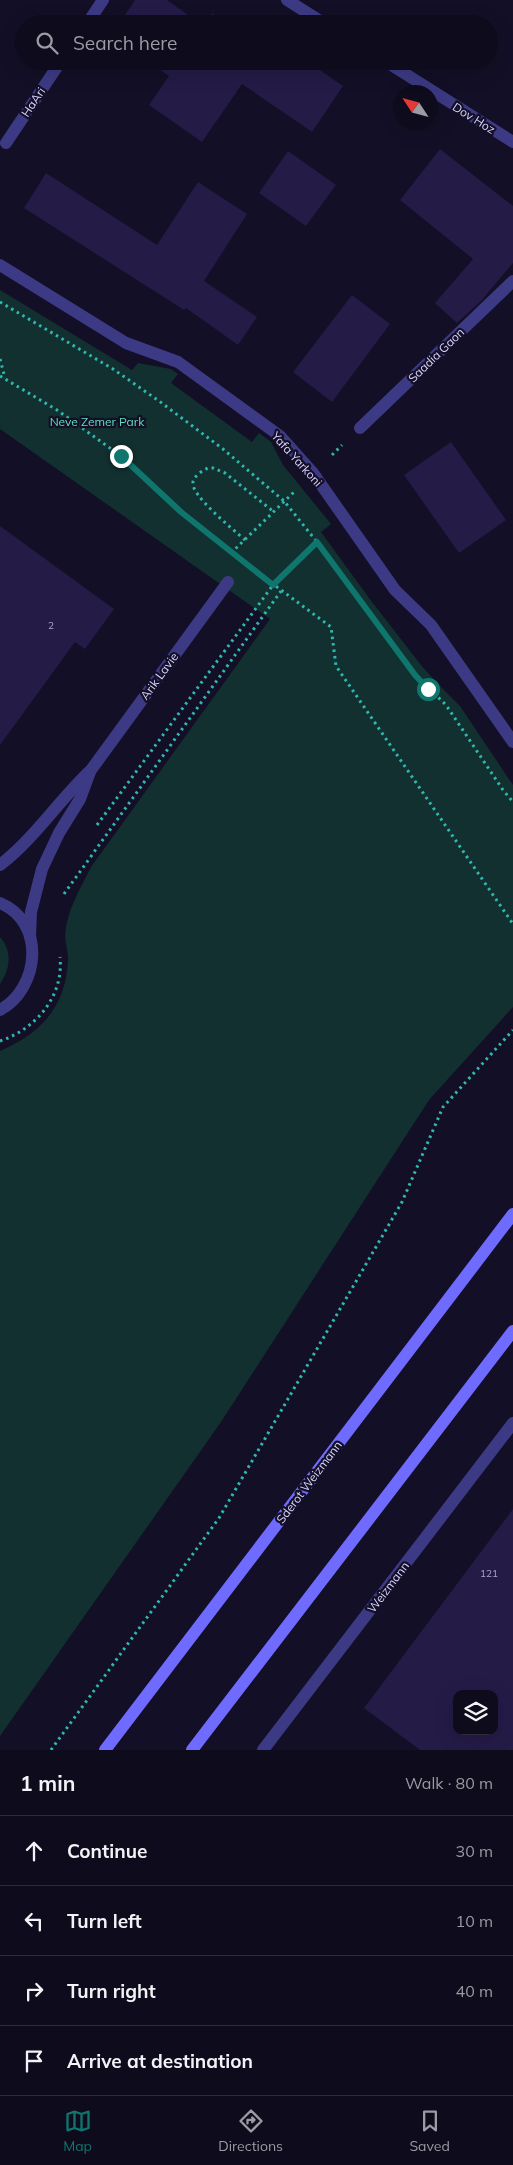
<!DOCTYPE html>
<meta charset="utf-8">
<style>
:root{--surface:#0e0b1c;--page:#171425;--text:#f1f3f6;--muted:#9b9ba3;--line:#2e2b3b;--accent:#0f766e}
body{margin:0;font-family:Mulish,sans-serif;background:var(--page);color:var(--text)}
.controls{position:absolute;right:15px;bottom:15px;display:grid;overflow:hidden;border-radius:10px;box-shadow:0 5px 20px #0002}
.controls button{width:45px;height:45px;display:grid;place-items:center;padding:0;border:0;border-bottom:1px solid var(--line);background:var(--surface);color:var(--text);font:25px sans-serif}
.compass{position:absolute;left:393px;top:85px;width:45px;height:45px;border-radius:50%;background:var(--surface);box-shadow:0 5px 20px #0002;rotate:306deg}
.stop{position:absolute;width:15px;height:15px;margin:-11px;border:4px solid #0f766e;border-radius:50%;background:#fff}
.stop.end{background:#0f766e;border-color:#fff;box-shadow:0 1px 5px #0008}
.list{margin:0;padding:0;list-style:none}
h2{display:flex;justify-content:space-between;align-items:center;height:65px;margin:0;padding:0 20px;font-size:21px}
h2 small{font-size:16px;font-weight:400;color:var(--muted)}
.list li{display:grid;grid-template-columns:32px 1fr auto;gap:15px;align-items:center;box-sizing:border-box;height:70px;padding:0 20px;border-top:1px solid var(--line)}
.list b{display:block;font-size:19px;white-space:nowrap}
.list em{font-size:16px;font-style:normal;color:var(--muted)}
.icon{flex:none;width:28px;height:28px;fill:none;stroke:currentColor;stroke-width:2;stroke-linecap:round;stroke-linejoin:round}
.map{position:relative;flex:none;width:513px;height:1750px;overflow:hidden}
.search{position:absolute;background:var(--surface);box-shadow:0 5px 20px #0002;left:15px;right:15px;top:15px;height:55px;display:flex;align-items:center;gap:12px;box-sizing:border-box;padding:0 18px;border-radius:28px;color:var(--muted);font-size:19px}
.sheet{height:345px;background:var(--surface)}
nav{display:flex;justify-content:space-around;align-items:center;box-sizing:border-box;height:70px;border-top:1px solid var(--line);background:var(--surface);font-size:14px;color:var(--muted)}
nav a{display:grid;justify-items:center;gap:2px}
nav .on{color:var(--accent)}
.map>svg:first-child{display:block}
</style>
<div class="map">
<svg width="513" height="1750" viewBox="0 0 513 1750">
<rect width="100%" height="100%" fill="#130f26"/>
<!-- green -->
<g fill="#12302f">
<path d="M 0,290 L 132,370 L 138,363 L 171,369 L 178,374 L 171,383 L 252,442 L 259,433 L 271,442 L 283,465 L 331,524 L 321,532 L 369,598 L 421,665 L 436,682 L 460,706 L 513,785 L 513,1007 L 429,1100 L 221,1422 L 0,1736 L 0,1051 C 42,1033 67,1005 68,958 C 68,950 65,943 65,935 C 67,910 80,889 91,867 L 270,619 L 0,429 Z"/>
<path d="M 0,937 C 13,952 10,969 0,984 Z"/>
</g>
<!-- building -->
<g fill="#241b47" fill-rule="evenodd">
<path d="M 135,0 L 167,0 L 201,24 L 119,24 Z"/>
<path d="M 212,13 L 228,24 L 205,24 Z"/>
<path d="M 148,61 L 307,61 L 343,86 L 312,132 L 242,84 L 202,142 L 149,105 L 169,76 Z"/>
<path d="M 440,149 L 513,206 L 513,263 L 481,301 L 457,323 L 435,303 L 473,259 L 400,200 Z"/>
<path d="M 288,151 L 336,185 L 306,226 L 259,193 Z"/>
<path d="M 46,173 L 157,245 L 198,182 L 247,214 L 204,281 L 257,317 L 238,345 L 186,308 L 184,310 L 24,208 Z"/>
<path d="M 352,295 L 390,324 L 332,402 L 293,372 Z"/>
<path d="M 451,442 L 506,520 L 459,553 L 404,475 Z"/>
<path d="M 0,526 L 114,609 L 85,649 L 75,642 L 0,745 Z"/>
<path d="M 513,1509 L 513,1750 L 420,1750 L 364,1708 ZM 457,1694 L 494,1694 L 494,1731 L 457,1731 Z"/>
</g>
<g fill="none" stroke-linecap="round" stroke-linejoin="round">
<!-- path -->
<g stroke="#2fb8b0" stroke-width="3" stroke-dasharray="2.5 4" stroke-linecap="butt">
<path d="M 0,302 L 113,369 L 159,401 L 223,449 L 284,501 L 317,542 L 415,675 L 446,705 L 503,790 L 513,802"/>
<path d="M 0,359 L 5,378"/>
<path d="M 0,376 L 57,410 L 121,456 L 181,512 L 235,556"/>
<path d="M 332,455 L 342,445"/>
<path d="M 245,540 C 234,530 190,495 193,482 C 195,475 202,471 208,468 L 213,468 L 225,473 L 274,512"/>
<path d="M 231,553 L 295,491"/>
<path d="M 250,567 L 331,627 L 336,666 L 513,924"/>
<path d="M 97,825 L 273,585 L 317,542"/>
<path d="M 64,894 L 281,591"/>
<path d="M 0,1041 C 36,1029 64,996 60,957"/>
<path d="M 51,1750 L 219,1518 L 402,1202 L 443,1107 L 513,1030"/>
</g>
<!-- minor -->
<g stroke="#3d3a85" stroke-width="12">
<path d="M 287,0 L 325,24"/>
<path d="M 87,24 L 103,0"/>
<path d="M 385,61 L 513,142"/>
<path d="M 6,143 L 61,61"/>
<path d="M 0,265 L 126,343 L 178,362 L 280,436 L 313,473 L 395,590 L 431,625 L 513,742"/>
<path d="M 360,428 L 513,281"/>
<path d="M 0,865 C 35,838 59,800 91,770 L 228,582"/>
<path d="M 0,903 C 46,922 40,988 0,1010"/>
<path d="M 30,937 L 31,912 L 42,869 L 59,833 L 80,799 L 90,772"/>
<path d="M 263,1750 L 513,1423"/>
</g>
<!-- secondary -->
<g stroke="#6f6bff" stroke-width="12">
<path d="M 105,1750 L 513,1214"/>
<path d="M 192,1750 L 513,1331"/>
</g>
</g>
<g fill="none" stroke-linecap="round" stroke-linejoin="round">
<!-- route -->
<path stroke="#0f766e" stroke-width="6" d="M 121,456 L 181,512 L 273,585 L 317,542 L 415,675 L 428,689"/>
</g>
<g text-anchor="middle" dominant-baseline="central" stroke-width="4.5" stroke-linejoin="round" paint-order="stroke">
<!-- number labels -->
<g font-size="10" fill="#aca6d1">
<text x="51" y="625">2</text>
<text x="489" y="1573">121</text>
</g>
<!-- street labels -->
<g font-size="12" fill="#d9d4ff" stroke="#130f26">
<text transform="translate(33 102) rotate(-56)">HaAri</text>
<text transform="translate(474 118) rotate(32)">Dov Hoz</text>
<text transform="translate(436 355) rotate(-44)">Saadia Gaon</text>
<text transform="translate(297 459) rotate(48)">Yafa Yarkoni</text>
<text transform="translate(159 676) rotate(-54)">Arik Lavie</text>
<text transform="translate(309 1482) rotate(-53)">Sderot Weizmann</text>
<text transform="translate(388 1587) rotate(-53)">Weizmann</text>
</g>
<!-- park labels -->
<g font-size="12" fill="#5fe0c0" stroke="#130f26">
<text x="97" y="421">Neve Zemer Park</text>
</g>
</g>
</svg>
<div class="controls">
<button><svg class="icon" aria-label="layers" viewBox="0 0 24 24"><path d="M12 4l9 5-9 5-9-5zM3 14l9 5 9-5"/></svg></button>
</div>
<svg class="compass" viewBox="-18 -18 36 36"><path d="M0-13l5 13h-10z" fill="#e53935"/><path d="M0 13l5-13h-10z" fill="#9b9ba3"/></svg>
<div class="stop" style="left:428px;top:689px"></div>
<div class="stop end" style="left:121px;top:456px"></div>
<div class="search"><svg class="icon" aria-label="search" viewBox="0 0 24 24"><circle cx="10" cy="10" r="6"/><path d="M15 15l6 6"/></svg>Search here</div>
</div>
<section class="sheet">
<h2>1 min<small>Walk · 80 m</small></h2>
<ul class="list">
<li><svg class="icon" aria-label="ahead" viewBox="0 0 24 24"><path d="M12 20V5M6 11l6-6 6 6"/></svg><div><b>Continue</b></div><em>30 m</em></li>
<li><svg class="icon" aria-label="left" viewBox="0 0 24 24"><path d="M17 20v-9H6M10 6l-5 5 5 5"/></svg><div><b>Turn left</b></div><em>10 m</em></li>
<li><svg class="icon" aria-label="right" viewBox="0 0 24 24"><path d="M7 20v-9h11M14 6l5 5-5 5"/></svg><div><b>Turn right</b></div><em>40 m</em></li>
<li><svg class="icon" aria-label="arrive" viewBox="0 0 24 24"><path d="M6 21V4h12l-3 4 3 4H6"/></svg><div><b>Arrive at destination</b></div></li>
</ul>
</section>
<nav>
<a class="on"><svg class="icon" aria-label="map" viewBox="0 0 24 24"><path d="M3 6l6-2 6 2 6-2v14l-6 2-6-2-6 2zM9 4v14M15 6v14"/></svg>Map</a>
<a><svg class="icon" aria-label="directions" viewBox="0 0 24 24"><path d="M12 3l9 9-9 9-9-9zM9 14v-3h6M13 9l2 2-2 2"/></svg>Directions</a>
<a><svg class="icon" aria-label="saved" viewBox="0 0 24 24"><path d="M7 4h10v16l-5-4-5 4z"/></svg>Saved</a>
</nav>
